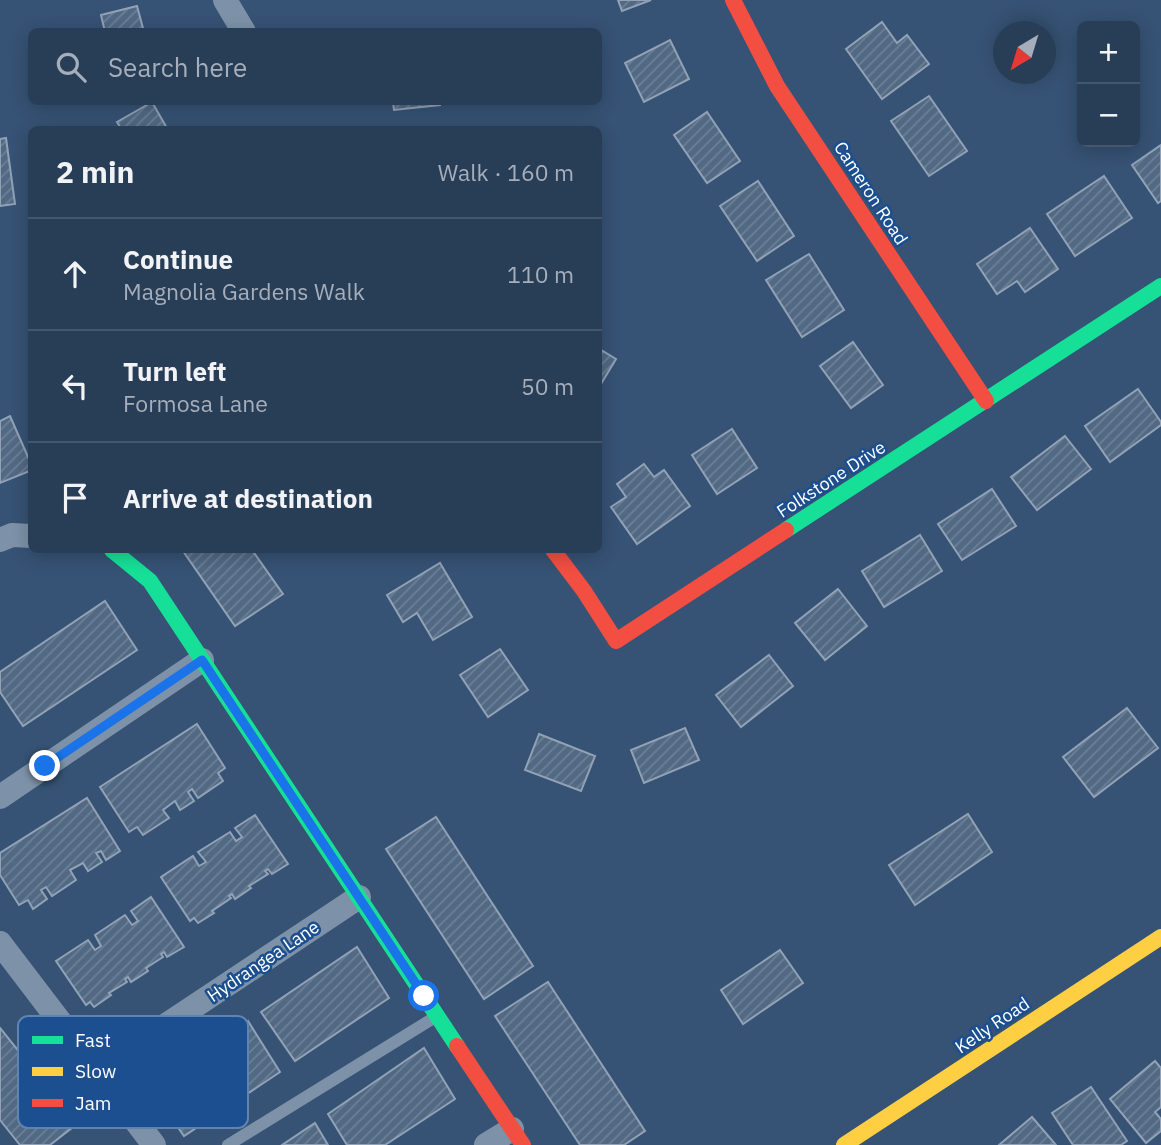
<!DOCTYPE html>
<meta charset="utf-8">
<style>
:root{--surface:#283e57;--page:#30455d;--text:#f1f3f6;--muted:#a5aeba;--line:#44576d}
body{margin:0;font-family:"IBM Plex Sans",sans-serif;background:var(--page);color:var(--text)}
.controls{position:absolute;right:21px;top:21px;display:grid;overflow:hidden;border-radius:10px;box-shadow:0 4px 18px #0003}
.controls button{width:63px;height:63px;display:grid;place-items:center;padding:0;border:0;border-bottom:2px solid var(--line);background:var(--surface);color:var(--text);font:35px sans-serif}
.compass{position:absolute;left:993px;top:21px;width:63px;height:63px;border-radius:50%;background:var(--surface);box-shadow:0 4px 18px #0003;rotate:218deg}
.stop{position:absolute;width:21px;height:21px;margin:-16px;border:5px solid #1a73e8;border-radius:50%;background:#fff}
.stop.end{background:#1a73e8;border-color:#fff;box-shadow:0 2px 7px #0008}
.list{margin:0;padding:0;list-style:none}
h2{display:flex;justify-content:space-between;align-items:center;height:91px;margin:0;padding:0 28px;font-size:30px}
h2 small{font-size:23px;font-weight:400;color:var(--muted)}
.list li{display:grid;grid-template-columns:46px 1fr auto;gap:21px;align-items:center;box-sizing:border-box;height:112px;padding:0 28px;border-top:2px solid var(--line)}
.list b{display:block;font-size:26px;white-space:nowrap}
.list p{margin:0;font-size:23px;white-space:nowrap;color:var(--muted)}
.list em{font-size:23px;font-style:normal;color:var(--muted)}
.icon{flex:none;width:38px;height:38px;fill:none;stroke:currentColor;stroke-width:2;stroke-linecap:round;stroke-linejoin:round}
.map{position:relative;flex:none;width:1161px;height:1145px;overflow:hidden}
.search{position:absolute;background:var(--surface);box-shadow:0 4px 18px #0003;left:28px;top:28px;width:574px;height:77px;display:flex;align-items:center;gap:18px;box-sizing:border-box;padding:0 24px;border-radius:10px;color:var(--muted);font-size:26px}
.panel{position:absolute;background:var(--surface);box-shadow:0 4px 18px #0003;left:28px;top:126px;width:574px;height:427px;border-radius:10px}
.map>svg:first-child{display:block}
</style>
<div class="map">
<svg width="1161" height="1145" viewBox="0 0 1161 1145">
<defs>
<pattern id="building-hatch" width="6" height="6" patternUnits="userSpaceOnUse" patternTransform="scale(1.75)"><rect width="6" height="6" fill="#526984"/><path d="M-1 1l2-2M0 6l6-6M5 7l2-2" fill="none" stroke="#6c8096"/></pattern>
</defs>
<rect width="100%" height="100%" fill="#365274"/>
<!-- building -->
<g fill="url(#building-hatch)" stroke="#92a2b6" stroke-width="2">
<path d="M 618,0 L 651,0 L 622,11 Z"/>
<path d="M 137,6 L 144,32 L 105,32 L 101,15 Z"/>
<path d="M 882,22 L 897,43 L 907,35 L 929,64 L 882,99 L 846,49 Z"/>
<path d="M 670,40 L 689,79 L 644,102 L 625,63 Z"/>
<path d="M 929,96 L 967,151 L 929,176 L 891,121 Z"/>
<path d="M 152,102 L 168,130 L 122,130 L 117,122 Z"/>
<path d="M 393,102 L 440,102 L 440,105 L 394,110 Z"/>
<path d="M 707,112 L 740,161 L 707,183 L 674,135 Z"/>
<path d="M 6,138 L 15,204 L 0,206 L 0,139 Z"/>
<path d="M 1161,145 L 1161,201 L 1158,203 L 1132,165 Z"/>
<path d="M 1104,176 L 1132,218 L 1075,256 L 1047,214 Z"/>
<path d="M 758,181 L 794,236 L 757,261 L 720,206 Z"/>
<path d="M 1030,228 L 1058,269 L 1025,292 L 1017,281 L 997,294 L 977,264 Z"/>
<path d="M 809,254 L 844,310 L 802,337 L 766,280 Z"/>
<path d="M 853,342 L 883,385 L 851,408 L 820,366 Z"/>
<path d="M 598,348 L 616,359 L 598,389 Z"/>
<path d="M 1138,389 L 1161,422 L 1161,425 L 1110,462 L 1085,426 Z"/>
<path d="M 10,416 L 32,466 L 32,470 L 0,483 L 0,421 Z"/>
<path d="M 732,429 L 757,468 L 717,494 L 692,455 Z"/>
<path d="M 1065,436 L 1091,469 L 1037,510 L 1011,477 Z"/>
<path d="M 644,464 L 654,477 L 664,470 L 690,506 L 637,544 L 611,507 L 626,497 L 617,484 Z"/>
<path d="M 992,489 L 1016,526 L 962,560 L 938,524 Z"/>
<path d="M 920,535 L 942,571 L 884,607 L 862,571 Z"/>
<path d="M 186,550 L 252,550 L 283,594 L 235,626 L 183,551 Z"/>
<path d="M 440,563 L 472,617 L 433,640 L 417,613 L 403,622 L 387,595 Z"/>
<path d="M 838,589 L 867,626 L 825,660 L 795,623 Z"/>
<path d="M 105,601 L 137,650 L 23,726 L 0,692 L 0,672 Z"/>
<path d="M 500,649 L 528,690 L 488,717 L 460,675 Z"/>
<path d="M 769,655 L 793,686 L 741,727 L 716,695 Z"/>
<path d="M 1127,708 L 1158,748 L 1094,797 L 1063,757 Z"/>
<path d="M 197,724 L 225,768 L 218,773 L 223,781 L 198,798 L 192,789 L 188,792 L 194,801 L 180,810 L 175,801 L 163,810 L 169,818 L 143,835 L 137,827 L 129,832 L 100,787 Z"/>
<path d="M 685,728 L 699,760 L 644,783 L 631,750 Z"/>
<path d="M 539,734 L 595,756 L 581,791 L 525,770 Z"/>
<path d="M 87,798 L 120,851 L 106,860 L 101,851 L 96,853 L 102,862 L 88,871 L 83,863 L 70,870 L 76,880 L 52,896 L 46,887 L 41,890 L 47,899 L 33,909 L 28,900 L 19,905 L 0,875 L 0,853 Z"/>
<path d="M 968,814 L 992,852 L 915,905 L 889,865 Z"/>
<path d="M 255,815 L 288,864 L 272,874 L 268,869 L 265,871 L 268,874 L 249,886 L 251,888 L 235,899 L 232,894 L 229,896 L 231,898 L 212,911 L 214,913 L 198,923 L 194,918 L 190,921 L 161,877 L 193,856 L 199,866 L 206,862 L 198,852 L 230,832 L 236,841 L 242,837 L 235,828 Z"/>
<path d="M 436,817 L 533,966 L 484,999 L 386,849 Z"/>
<path d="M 151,897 L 184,947 L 167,957 L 164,952 L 161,954 L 163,957 L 146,968 L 148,971 L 131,982 L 128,977 L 125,979 L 127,982 L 109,993 L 111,995 L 94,1007 L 90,1002 L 86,1005 L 56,961 L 88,940 L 95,950 L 101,946 L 95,935 L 125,915 L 132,925 L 138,921 L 131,911 Z"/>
<path d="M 357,947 L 389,998 L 295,1061 L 261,1012 Z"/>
<path d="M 780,950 L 803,983 L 743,1024 L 721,990 Z"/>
<path d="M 548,982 L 645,1131 L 624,1145 L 580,1145 L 495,1016 Z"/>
<path d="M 248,1021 L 280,1072 L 184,1136 L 150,1087 Z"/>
<path d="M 0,1028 L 77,1124 L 50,1145 L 20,1145 L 0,1120 Z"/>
<path d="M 424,1048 L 455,1099 L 385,1145 L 347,1145 L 328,1114 Z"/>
<path d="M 1155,1061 L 1161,1068 L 1161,1107 L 1155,1112 L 1161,1119 L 1161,1131 L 1146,1143 L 1110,1099 Z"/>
<path d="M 1091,1087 L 1127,1141 L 1121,1145 L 1073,1145 L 1052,1113 Z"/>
<path d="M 1032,1117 L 1056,1145 L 999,1145 Z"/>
<path d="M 315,1123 L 328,1145 L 282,1145 Z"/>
</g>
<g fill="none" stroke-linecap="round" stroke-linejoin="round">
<!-- lane -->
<path stroke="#7d92a8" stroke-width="12" d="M 228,1145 L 437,1016"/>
<!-- street -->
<g stroke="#7d92a8" stroke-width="24">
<path d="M 225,0 L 244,32"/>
<path d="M 0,540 L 12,535 L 32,536"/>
<path d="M 0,797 L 202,660"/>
<path d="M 0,943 L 154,1145"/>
<path d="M 97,1071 L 359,897"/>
<path d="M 486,1145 L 512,1129"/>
</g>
<!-- fast -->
<g stroke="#16e098" stroke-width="16">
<path d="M 786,530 L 1161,286"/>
<path d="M 112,550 L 150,581 L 457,1046"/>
</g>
<!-- slow -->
<path stroke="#ffcf43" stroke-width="16" d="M 844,1145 L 1161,937"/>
<!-- jam -->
<g stroke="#f24e42" stroke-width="16">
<path d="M 733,0 L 777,86 L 986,401"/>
<path d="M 553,550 L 584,591 L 616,641 L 786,530"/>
<path d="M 457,1046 L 523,1145"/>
</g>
</g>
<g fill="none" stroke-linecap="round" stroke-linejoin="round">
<!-- route -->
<path stroke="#1a73e8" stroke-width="9" d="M 45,766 L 202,660 L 424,996"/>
</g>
<g text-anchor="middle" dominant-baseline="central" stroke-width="5" stroke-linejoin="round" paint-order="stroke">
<!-- street labels -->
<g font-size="18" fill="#fff" stroke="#1b4f8f">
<text transform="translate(871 193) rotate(57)">Cameron Road</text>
<text transform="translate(831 479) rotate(-33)">Folkstone Drive</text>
<text transform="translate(263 961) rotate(-34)">Hydrangea Lane</text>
<text transform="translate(992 1025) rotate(-34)">Kelly Road</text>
</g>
</g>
<!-- legend -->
<rect x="18" y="1016" width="230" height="112" rx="10" fill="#1b4f8f" stroke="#5f84b1" stroke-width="2"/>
<rect x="32" y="1036" width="31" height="8" fill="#16e098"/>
<rect x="32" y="1067" width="31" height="9" fill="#ffcf43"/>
<rect x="32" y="1099" width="31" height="8" fill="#f24e42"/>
<g font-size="19" fill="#fff">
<text x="75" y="1047">Fast</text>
<text x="75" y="1078">Slow</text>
<text x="75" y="1110">Jam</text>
</g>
</svg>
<div class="controls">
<button>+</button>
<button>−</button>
</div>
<svg class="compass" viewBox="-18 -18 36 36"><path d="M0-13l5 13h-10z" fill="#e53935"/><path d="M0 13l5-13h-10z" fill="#a5aeba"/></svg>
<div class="stop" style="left:424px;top:996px"></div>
<div class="stop end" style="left:45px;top:766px"></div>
<div class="search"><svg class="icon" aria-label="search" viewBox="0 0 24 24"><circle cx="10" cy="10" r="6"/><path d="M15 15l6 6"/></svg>Search here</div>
<section class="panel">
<h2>2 min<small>Walk · 160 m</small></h2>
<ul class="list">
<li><svg class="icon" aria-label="ahead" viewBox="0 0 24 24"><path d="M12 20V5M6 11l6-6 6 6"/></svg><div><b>Continue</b><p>Magnolia Gardens Walk</p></div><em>110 m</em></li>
<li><svg class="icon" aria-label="left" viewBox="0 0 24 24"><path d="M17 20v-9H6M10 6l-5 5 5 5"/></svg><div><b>Turn left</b><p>Formosa Lane</p></div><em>50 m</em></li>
<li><svg class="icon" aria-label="arrive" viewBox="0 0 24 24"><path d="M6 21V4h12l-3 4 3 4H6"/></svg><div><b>Arrive at destination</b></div></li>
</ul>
</section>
</div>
